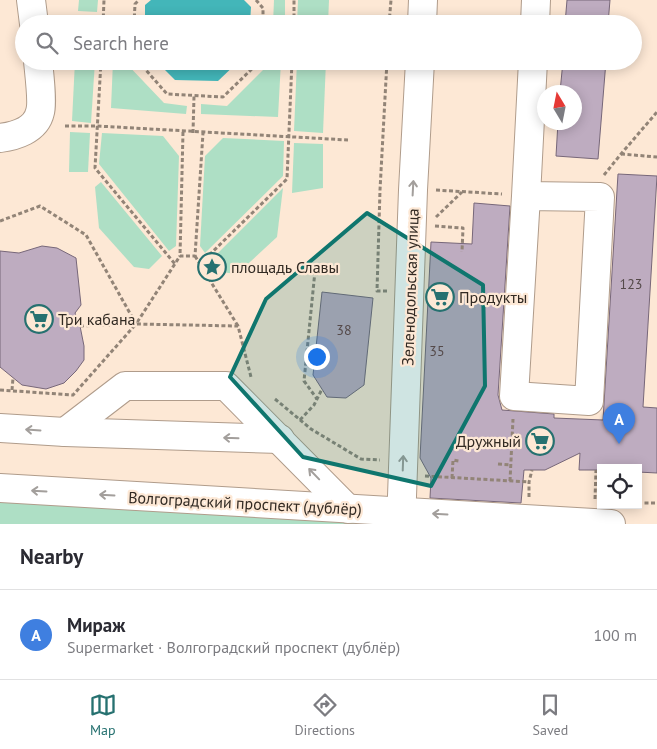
<!DOCTYPE html>
<meta charset="utf-8">
<style>
:root{--surface:#fff;--page:#f2f2f3;--text:#2b2b33;--muted:#7c7c81;--line:#e1e1e2;--accent:#267170}
body{margin:0;font-family:"PT Sans",sans-serif;background:var(--page);color:var(--text)}
.controls{position:absolute;right:15px;bottom:15px;display:grid;overflow:hidden;border-radius:0px;box-shadow:0 2px 12px #0003}
.controls button{width:45px;height:45px;display:grid;place-items:center;padding:0;border:0;border-bottom:1px solid var(--line);background:var(--surface);color:var(--text);font:25px sans-serif}
.compass{position:absolute;left:537px;top:85px;width:45px;height:45px;border-radius:50%;background:var(--surface);box-shadow:0 2px 12px #0003;rotate:350deg}
.you{position:absolute;left:316px;top:356px;width:18px;height:18px;margin:-12px;border:4px solid #fff;border-radius:50%;background:#1a73e8;box-shadow:0 0 0 8px #1a73e833}
.badge{display:grid;place-items:center;width:32px;height:32px;border-radius:50%;background:var(--accent);color:#fff;font-size:16px;font-weight:700}
.pin{position:absolute;translate:-50% -41px;filter:drop-shadow(0 1px 2px #0008)}
.pin::after{content:'';position:absolute;top:26px;width:18px;height:15px;background:inherit;clip-path:polygon(0 0,100% 0,50% 100%)}
.list{margin:0;padding:0;list-style:none}
h2{display:flex;justify-content:space-between;align-items:center;height:65px;margin:0;padding:0 20px;font-size:21px}
h2 small{font-size:16px;font-weight:400;color:var(--muted)}
.list li{display:grid;grid-template-columns:32px 1fr auto;gap:15px;align-items:center;box-sizing:border-box;height:90px;padding:0 20px;border-top:1px solid var(--line)}
.list b{display:block;font-size:19px;white-space:nowrap}
.list p{margin:0;font-size:16px;white-space:nowrap;color:var(--muted)}
.list em{font-size:16px;font-style:normal;color:var(--muted)}
.icon{flex:none;width:28px;height:28px;fill:none;stroke:currentColor;stroke-width:2;stroke-linecap:round;stroke-linejoin:round}
.map{position:relative;flex:none;width:657px;height:524px;overflow:hidden}
.search{position:absolute;background:var(--surface);box-shadow:0 2px 12px #0003;left:15px;right:15px;top:15px;height:55px;display:flex;align-items:center;gap:12px;box-sizing:border-box;padding:0 18px;border-radius:28px;color:var(--muted);font-size:19px}
.sheet{height:155px;background:var(--surface)}
nav{display:flex;justify-content:space-around;align-items:center;box-sizing:border-box;height:70px;border-top:1px solid var(--line);background:var(--surface);font-size:14px;color:var(--muted)}
nav a{display:grid;justify-items:center;gap:2px}
nav .on{color:var(--accent)}
.map>svg:first-child{display:block}
</style>
<div class="map">
<svg width="657" height="524" viewBox="0 0 657 524">
<rect width="100%" height="100%" fill="#fde8d5"/>
<!-- green -->
<g fill="#aedfc5">
<path d="M 79,0 L 98,0 L 97,12 L 78,11 Z"/>
<path d="M 274,0 L 285,0 L 285,24 L 273,24 Z"/>
<path d="M 298,0 L 329,0 L 328,24 L 297,24 Z"/>
<path d="M 75,61 L 95,61 L 91,123 L 72,121 Z"/>
<path d="M 113,61 L 124,61 L 164,103 L 187,106 L 186,114 L 111,108 Z"/>
<path d="M 272,61 L 281,61 L 278,117 L 201,114 L 201,104 L 227,106 Z"/>
<path d="M 297,61 L 326,61 L 323,133 L 294,131 Z"/>
<path d="M 70,132 L 90,133 L 88,172 L 69,172 Z"/>
<path d="M 102,133 L 163,136 L 179,156 L 176,246 L 169,251 L 99,164 Z"/>
<path d="M 223,138 L 284,141 L 283,176 L 205,253 L 200,246 L 205,156 Z"/>
<path d="M 294,143 L 323,144 L 323,188 L 292,193 Z"/>
<path d="M 101,182 L 162,256 L 149,269 L 134,267 L 99,228 L 95,187 Z"/>
<path d="M 283,188 L 277,237 L 237,274 L 221,272 L 211,260 Z"/>
<path d="M 0,500 L 364,520 L 369,524 L 0,524 Z"/>
</g>
<!-- water -->
<g fill="#43b6b9">
<path d="M 151,0 L 244,0 L 251,7 L 250,24 L 145,24 L 145,5 Z"/>
<path d="M 156,61 L 239,61 L 218,81 L 175,80 Z"/>
</g>
<!-- building -->
<g fill="#beacc0" stroke="#776779">
<path d="M 567,0 L 610,0 L 608,24 L 565,24 Z"/>
<path d="M 563,61 L 606,61 L 598,159 L 556,156 L 558,122 L 574,122 L 574,92 L 560,92 Z"/>
<path d="M 618,174 L 657,176 L 643,407 L 657,408 L 657,473 L 638,472 L 638,468 L 601,468 L 601,470 L 579,470 L 580,453 L 545,470 L 524,470 L 521,503 L 430,498 L 431,478 L 420,458 L 431,242 L 472,244 L 474,203 L 510,206 L 498,395 L 502,410 L 554,414 L 554,418 L 603,420 Z"/>
<path d="M 42,246 L 57,248 L 76,258 L 81,305 L 75,313 L 80,326 L 84,346 L 84,360 L 76,371 L 64,383 L 46,389 L 22,385 L 0,367 L 0,251 L 19,253 Z"/>
<path d="M 322,292 L 373,298 L 364,385 L 346,398 L 327,397 L 313,375 Z"/>
</g>
<g fill="none" stroke-linecap="round" stroke-linejoin="round">
<defs>
<g id="minor">
<path d="M 31,0 L 34,24"/>
<path d="M 422,24 L 423,0"/>
<path d="M 535,24 L 536,0"/>
<path d="M 0,138 C 15,136 36,130 40,112 C 43,103 39,72 38,61"/>
<path d="M 526,196 L 514,396 L 589,401 L 600,197 L 526,196 L 533,61"/>
<path d="M 0,428 L 65,432 L 280,439"/>
<path d="M 65,432 L 125,386 L 226,386 L 348,509"/>
<path d="M 0,488 L 611,524"/>
<path d="M 401,524 L 413,190 L 420,61"/>
</g>
</defs>
<!-- minor casing -->
<use href="#minor" stroke="#b09c8b" stroke-width="30"/>
<!-- path -->
<g stroke="#928477" stroke-width="3" stroke-dasharray="4 2.5" stroke-linecap="butt">
<path d="M 256,0 L 263,8 L 263,24"/>
<path d="M 70,24 L 74,24"/>
<path d="M 103,24 L 104,0"/>
<path d="M 134,24 L 135,4 L 139,0"/>
<path d="M 294,24 L 294,0"/>
<path d="M 389,24 L 391,0"/>
<path d="M 101,61 L 95,168 L 175,264"/>
<path d="M 138,61 L 167,94 L 223,97 L 260,61"/>
<path d="M 65,126 L 97,126 L 348,140"/>
<path d="M 183,132 L 180,256 L 195,256 L 203,133"/>
<path d="M 193,133 L 194,96"/>
<path d="M 621,154 L 657,157"/>
<path d="M 604,175 L 621,154 L 657,112"/>
<path d="M 436,190 L 502,194"/>
<path d="M 436,217 L 462,192"/>
<path d="M 0,221 L 40,206 L 86,235 L 136,324 L 180,256"/>
<path d="M 435,226 L 463,228 L 462,252"/>
<path d="M 195,256 L 238,326"/>
<path d="M 200,264 L 287,179 L 292,61"/>
<path d="M 315,271 L 304,381 L 317,399"/>
<path d="M 387,291 L 377,291 L 380,190 L 387,61"/>
<path d="M 80,326 L 136,324"/>
<path d="M 0,390 L 73,395 L 136,324 L 238,326 L 251,377"/>
<path d="M 12,390 L 13,378"/>
<path d="M 275,399 L 311,429 L 361,459 L 380,460"/>
<path d="M 300,420 L 314,405 L 322,389"/>
<path d="M 498,464 L 511,465"/>
<path d="M 425,476 L 529,482"/>
<path d="M 452,478 L 453,460 L 459,461"/>
<path d="M 510,481 L 513,419"/>
<path d="M 529,497 L 529,482 L 532,470"/>
<path d="M 595,499 L 596,470"/>
<path d="M 638,503 L 657,503"/>
</g>
<!-- minor -->
<use href="#minor" stroke="#fff" stroke-width="28"/>
</g>
<!-- one-way arrows -->
<defs><path id="oneway-shaft" d="M-6 0H5M1.5-3L5.5 0L1.5 3" fill="none" stroke-width="1.6" stroke-linecap="round" stroke-linejoin="round" transform="scale(1.25)"/></defs>
<g stroke="#a39f9c">
<use href="#oneway-shaft" transform="translate(413 188) rotate(-87)"/>
<use href="#oneway-shaft" transform="translate(33 430) rotate(-176)"/>
<use href="#oneway-shaft" transform="translate(231 438) rotate(-178)"/>
<use href="#oneway-shaft" transform="translate(403 463) rotate(-88)"/>
<use href="#oneway-shaft" transform="translate(314 474) rotate(-134)"/>
<use href="#oneway-shaft" transform="translate(39 491) rotate(-177)"/>
<use href="#oneway-shaft" transform="translate(107 495) rotate(-177)"/>
<use href="#oneway-shaft" transform="translate(440 514) rotate(-177)"/>
</g>
<!-- marked area -->
<path fill="#0f766e" fill-opacity="0.2" stroke="#0f766e" stroke-width="4" stroke-linejoin="round" d="M 367,213 L 483,285 L 485,386 L 431,486 L 303,457 L 230,377 L 266,299 Z"/>
<!-- icons -->
<defs>
<symbol id="sight-ring" viewBox="-11 -11 22 22"><circle r="9.5" fill="#fde8d5" stroke="#267170" stroke-width="1.5"/><path d="M0-6L1.8-2.2L6-1.7L2.9 1.2L3.7 5.4L0 3.3L-3.7 5.4L-2.9 1.2L-6-1.7L-1.8-2.2Z" fill="#267170"/></symbol>
<symbol id="supermarket-ring" viewBox="-11 -11 22 22"><circle r="9.5" fill="#fde8d5" stroke="#267170" stroke-width="1.5"/><path d="M-6-5.5h2.5l.6 2H6L4.5 2H-2.5L-4.4-4H-6ZM-1.5 3.2a1.3 1.3 0 1 0 .1 0ZM3 3.2a1.3 1.3 0 1 0 .1 0Z" fill="#267170"/></symbol>
</defs>
<g fill-rule="evenodd">
<use href="#sight-ring" x="196" y="251" width="32" height="32"/>
<use href="#supermarket-ring" x="424" y="281" width="32" height="32"/>
<use href="#supermarket-ring" x="23" y="303" width="32" height="32"/>
<use href="#supermarket-ring" x="524" y="425" width="32" height="32"/>
</g>
<g text-anchor="middle" dominant-baseline="central" stroke-width="4.5" stroke-linejoin="round" paint-order="stroke">
<!-- number labels -->
<g font-size="14" fill="#554a4a">
<text x="631" y="284">123</text>
<text x="344" y="330">38</text>
<text x="437" y="351">35</text>
</g>
<!-- poi labels -->
<g font-size="16" fill="#322a23" stroke="#fde8d5" text-anchor="start">
<text x="231" y="267">площадь Славы</text>
<text x="459" y="297">Продукты</text>
<text x="58" y="319">Три кабана</text>
<text x="521" y="441" text-anchor="end">Дружный</text>
</g>
<!-- street labels -->
<g font-size="16" fill="#322a23" stroke="#fde8d5">
<text transform="translate(410 287) rotate(-88)">Зеленодольская улица</text>
<text transform="translate(245 503) rotate(3)">Волгоградский проспект (дублёр)</text>
</g>
</g>
</svg>
<div class="controls">
<button><svg class="icon" aria-label="locate" viewBox="0 0 24 24"><circle cx="12" cy="12" r="6"/><path d="M12 2v4M12 18v4M2 12h4M18 12h4"/></svg></button>
</div>
<svg class="compass" viewBox="-18 -18 36 36"><path d="M0-13l5 13h-10z" fill="#e53935"/><path d="M0 13l5-13h-10z" fill="#7c7c81"/></svg>
<div class="you"></div>
<div class="pin badge" style="left:619px;top:444px;background:#3f7fe0">A</div>
<div class="search"><svg class="icon" aria-label="search" viewBox="0 0 24 24"><circle cx="10" cy="10" r="6"/><path d="M15 15l6 6"/></svg>Search here</div>
</div>
<section class="sheet">
<h2>Nearby<small></small></h2>
<ul class="list">
<li><span class="badge" style="background:#3f7fe0">A</span><div><b>Мираж</b><p>Supermarket · Волгоградский проспект (дублёр)</p></div><em>100 m</em></li>
</ul>
</section>
<nav>
<a class="on"><svg class="icon" aria-label="map" viewBox="0 0 24 24"><path d="M3 6l6-2 6 2 6-2v14l-6 2-6-2-6 2zM9 4v14M15 6v14"/></svg>Map</a>
<a><svg class="icon" aria-label="directions" viewBox="0 0 24 24"><path d="M12 3l9 9-9 9-9-9zM9 14v-3h6M13 9l2 2-2 2"/></svg>Directions</a>
<a><svg class="icon" aria-label="saved" viewBox="0 0 24 24"><path d="M7 4h10v16l-5-4-5 4z"/></svg>Saved</a>
</nav>
